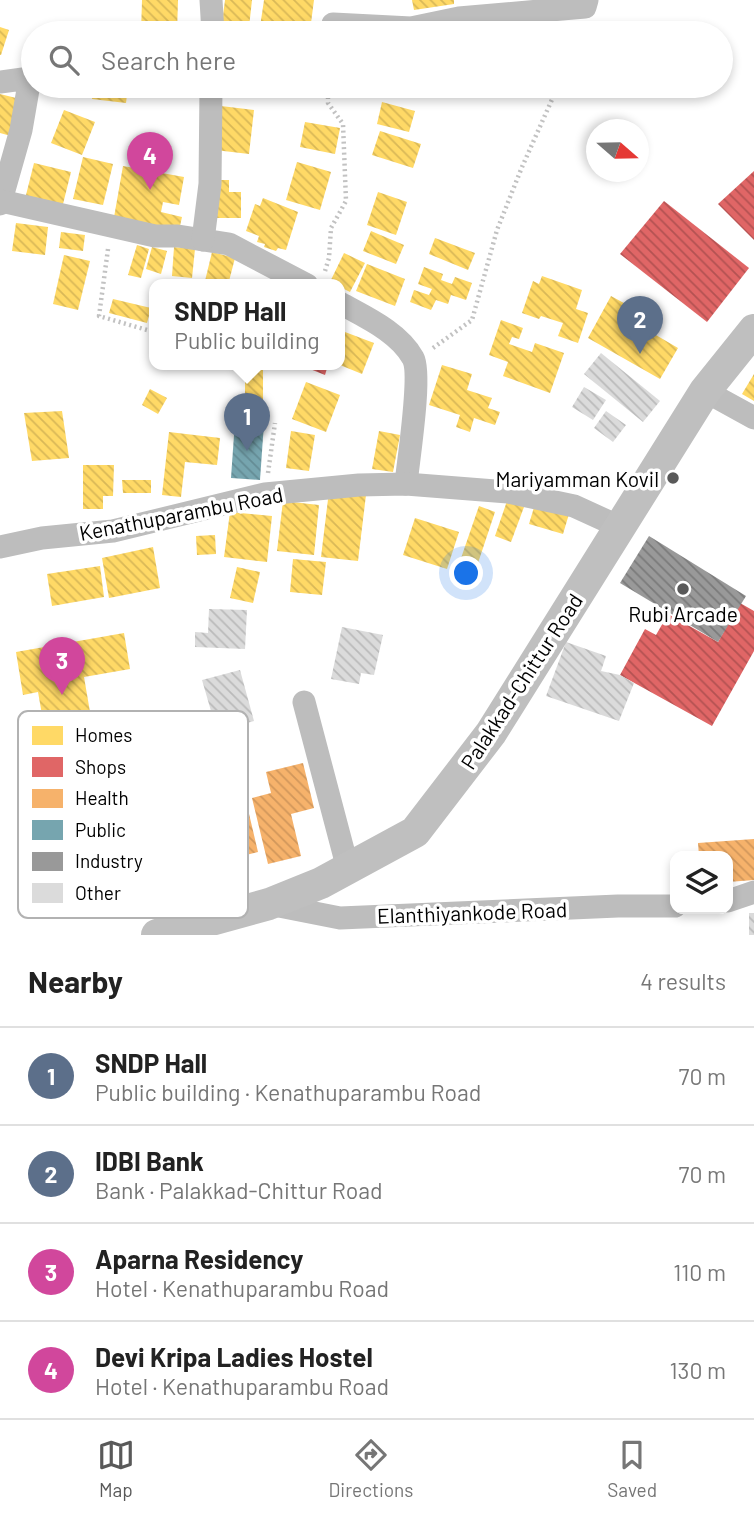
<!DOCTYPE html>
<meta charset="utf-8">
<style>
:root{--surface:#fff;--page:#f6f6f6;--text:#222;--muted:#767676;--line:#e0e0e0;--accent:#595959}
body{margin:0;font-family:Barlow,sans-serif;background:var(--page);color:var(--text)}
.controls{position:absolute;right:21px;bottom:21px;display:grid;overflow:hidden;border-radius:14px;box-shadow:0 4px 10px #0003}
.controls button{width:63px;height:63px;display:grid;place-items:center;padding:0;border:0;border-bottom:2px solid var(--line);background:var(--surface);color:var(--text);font:35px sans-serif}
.compass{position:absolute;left:586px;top:119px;width:63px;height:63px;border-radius:50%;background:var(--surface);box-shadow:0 4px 10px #0003;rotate:110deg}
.you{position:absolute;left:467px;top:574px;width:24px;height:24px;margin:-18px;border:5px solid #fff;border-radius:50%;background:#1a73e8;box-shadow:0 0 0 10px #1a73e833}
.badge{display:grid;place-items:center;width:46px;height:46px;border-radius:50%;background:var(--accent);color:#fff;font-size:23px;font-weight:700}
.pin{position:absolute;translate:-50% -58px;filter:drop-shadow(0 2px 4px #0008)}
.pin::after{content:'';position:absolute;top:37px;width:24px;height:21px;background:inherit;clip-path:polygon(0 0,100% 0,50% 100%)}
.popup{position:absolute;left:149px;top:279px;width:196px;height:91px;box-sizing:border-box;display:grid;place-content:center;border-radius:14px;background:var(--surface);filter:drop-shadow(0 2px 5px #0005);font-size:23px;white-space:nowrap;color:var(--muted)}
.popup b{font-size:26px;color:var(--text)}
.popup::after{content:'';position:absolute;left:50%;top:100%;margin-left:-14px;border:14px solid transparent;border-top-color:var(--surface)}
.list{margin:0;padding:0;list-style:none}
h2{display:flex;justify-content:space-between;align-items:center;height:91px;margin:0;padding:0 28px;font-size:30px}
h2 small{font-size:23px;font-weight:400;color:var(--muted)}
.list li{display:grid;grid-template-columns:46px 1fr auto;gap:21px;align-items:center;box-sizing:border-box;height:98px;padding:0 28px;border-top:2px solid var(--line)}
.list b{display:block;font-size:26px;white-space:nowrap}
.list p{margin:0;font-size:23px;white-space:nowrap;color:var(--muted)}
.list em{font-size:23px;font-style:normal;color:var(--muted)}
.icon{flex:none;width:38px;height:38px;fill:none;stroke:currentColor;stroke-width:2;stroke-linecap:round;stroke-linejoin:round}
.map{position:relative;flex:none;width:754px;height:935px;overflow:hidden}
.search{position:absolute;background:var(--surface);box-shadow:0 4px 10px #0003;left:21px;right:21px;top:21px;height:77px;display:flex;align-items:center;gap:18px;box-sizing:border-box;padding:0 24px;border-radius:38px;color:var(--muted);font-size:26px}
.sheet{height:483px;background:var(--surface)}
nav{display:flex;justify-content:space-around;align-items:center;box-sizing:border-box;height:98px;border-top:2px solid var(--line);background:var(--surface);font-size:19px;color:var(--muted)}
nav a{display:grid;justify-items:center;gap:4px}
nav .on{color:var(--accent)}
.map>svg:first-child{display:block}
</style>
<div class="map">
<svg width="754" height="935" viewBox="0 0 754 935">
<defs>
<pattern id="homes-back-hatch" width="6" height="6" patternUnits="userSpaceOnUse" patternTransform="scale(1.75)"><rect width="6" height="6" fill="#ffd966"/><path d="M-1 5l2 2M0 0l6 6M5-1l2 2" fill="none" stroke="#d9b857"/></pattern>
<pattern id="shops-back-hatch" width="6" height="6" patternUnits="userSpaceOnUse" patternTransform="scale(1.75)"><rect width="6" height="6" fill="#e06666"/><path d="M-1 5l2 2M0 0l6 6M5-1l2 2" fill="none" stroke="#b35252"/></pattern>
<pattern id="health-back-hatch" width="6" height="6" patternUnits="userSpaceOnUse" patternTransform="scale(1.75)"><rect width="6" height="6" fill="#f6b26b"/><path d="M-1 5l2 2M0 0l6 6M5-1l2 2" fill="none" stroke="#d1975b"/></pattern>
<pattern id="public-back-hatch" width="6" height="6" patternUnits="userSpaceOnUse" patternTransform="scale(1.75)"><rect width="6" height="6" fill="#76a5af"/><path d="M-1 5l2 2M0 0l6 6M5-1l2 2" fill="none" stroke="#648c95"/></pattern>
<pattern id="industry-back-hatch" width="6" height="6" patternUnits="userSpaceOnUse" patternTransform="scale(1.75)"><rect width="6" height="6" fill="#999"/><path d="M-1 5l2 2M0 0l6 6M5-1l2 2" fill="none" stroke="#7a7a7a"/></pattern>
<pattern id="building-back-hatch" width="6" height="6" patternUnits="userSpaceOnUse" patternTransform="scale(1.75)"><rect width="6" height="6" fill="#dbdbdb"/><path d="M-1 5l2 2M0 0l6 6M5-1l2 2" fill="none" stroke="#bababa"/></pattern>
</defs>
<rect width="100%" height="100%" fill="#fff"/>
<!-- homes -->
<g fill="url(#homes-back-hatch)">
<path d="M 142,0 L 178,0 L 177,33 L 141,33 Z"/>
<path d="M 225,0 L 252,0 L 249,27 L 222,23 Z"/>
<path d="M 264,0 L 314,0 L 311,23 L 300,23 L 299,31 L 260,27 Z"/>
<path d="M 412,0 L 454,0 L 454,4 L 414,10 Z"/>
<path d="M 112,22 L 113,33 L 76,33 L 75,26 Z"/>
<path d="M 0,27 L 9,30 L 1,55 L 0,55 Z"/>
<path d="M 93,86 L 128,86 L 126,103 L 92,99 Z"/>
<path d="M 353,86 L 392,86 L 391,97 L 353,94 Z"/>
<path d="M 0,94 L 20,99 L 11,136 L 0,133 Z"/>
<path d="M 382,102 L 415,111 L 409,132 L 377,124 Z"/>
<path d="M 221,106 L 254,110 L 249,154 L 215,150 Z"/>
<path d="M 64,110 L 95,122 L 82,155 L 51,143 Z"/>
<path d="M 305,122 L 340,128 L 335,154 L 300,147 Z"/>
<path d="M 380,131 L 421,144 L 413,168 L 372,155 Z"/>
<path d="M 83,157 L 113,164 L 103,205 L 73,199 Z"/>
<path d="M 297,162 L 331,172 L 320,210 L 286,200 Z"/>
<path d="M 34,163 L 71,172 L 62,208 L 25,199 Z"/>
<path d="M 123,166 L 184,177 L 179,205 L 163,202 L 161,212 L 182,217 L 178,235 L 113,223 Z"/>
<path d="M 213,180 L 229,180 L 229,192 L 241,192 L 241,218 L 212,218 Z"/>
<path d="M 378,192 L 407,202 L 396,235 L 367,225 Z"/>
<path d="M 263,198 L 298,212 L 286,250 L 278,248 L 276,251 L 264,247 L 265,244 L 257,242 L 259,236 L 246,231 L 255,204 L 260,206 Z"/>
<path d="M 16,223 L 48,227 L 45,255 L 12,251 Z"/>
<path d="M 371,231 L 404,245 L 396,264 L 363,251 Z"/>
<path d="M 61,232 L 85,235 L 83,251 L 59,248 Z"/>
<path d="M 435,238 L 475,253 L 468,270 L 429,254 Z"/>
<path d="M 137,245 L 149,249 L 141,278 L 128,275 Z"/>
<path d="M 152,247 L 167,251 L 161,274 L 146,269 Z"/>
<path d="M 174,247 L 195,249 L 192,278 L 172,276 Z"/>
<path d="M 212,252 L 235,258 L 228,285 L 205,281 Z"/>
<path d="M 344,253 L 365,263 L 350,292 L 340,287 L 340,285 L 330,282 Z"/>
<path d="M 64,255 L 90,261 L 78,310 L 53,304 Z"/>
<path d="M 367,264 L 405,279 L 395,306 L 356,291 Z"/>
<path d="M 424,267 L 443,274 L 441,280 L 452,284 L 455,277 L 472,283 L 466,300 L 451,295 L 448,304 L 436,300 L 431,310 L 410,302 L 414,290 L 429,295 L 432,289 L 418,284 Z"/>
<path d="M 542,276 L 582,290 L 576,309 L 588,313 L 578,343 L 558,336 L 563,323 L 541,316 L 539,319 L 522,313 L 533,281 L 539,284 Z"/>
<path d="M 611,296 L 655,320 L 649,331 L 678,348 L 660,379 L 588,338 Z"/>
<path d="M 113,299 L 151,308 L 147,323 L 109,313 Z"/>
<path d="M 501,320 L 523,328 L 519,339 L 512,337 L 509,344 L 532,352 L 535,343 L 564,353 L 550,393 L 503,376 L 508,362 L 489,355 Z"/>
<path d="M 345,332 L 374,343 L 362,374 L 340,365 L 340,345 Z"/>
<path d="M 442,365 L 472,374 L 467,390 L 492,398 L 488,408 L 500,412 L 495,425 L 474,418 L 470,432 L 456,427 L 460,415 L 429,405 Z"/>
<rect x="245" y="368" width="18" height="48"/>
<path d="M 754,374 L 754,401 L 742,394 Z"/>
<path d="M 306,382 L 340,395 L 326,432 L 292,419 Z"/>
<path d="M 150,389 L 167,398 L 158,414 L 142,405 Z"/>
<path d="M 62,411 L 69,458 L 32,461 L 24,413 Z"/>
<path d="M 291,431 L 315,435 L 309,471 L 286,468 Z"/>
<path d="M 379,431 L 400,435 L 393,472 L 372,469 Z"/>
<path d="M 169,432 L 220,438 L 217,465 L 185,462 L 181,497 L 162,495 Z"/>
<path d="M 83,465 L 114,465 L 113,496 L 103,496 L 103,509 L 83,509 Z"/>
<path d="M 122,480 L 151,480 L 151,493 L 123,493 Z"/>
<path d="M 329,491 L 366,495 L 358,561 L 321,557 Z"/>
<path d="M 283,501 L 319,505 L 314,555 L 277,551 Z"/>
<path d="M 507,501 L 524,507 L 511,542 L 495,536 Z"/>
<path d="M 535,504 L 569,514 L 563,534 L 529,524 Z"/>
<path d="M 479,506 L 495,512 L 477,566 L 460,561 Z"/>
<path d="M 230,512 L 272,516 L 267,562 L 224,557 Z"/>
<path d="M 415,518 L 459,532 L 447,569 L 403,555 Z"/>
<path d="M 215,535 L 216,554 L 197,555 L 196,536 Z"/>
<path d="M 153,547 L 160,588 L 109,598 L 102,558 Z"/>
<path d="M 293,559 L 326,562 L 322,595 L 290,592 Z"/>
<path d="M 100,566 L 104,597 L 52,606 L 47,574 Z"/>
<path d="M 237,567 L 260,572 L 253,603 L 230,598 Z"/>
<path d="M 124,633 L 130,669 L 84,677 L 95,741 L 48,749 L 38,692 L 23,695 L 16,652 Z"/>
</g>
<!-- shops -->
<g fill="url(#shops-back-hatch)">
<path d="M 754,171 L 754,240 L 718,204 Z"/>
<path d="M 664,201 L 749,268 L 707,322 L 620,254 Z"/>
<path d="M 300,365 L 328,365 L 325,375 Z"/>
<path d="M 740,603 L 754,611 L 754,651 L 712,726 L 620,675 L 645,629 L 656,635 L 668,614 L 718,642 Z"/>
</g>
<!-- health -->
<g fill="url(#health-back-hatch)">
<path d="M 303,763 L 314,808 L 291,814 L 301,856 L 268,864 L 252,798 L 271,793 L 266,772 Z"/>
<path d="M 242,784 L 258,852 L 214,863 L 212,854 L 221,852 L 214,821 L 207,823 L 200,794 Z"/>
<path d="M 147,786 L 151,800 L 167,795 L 171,809 L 151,816 L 148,807 L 130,813 L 124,793 Z"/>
<path d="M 193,799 L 201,832 L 210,829 L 214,844 L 199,848 L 196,839 L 184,842 L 175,803 Z"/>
<path d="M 171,813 L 189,888 L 127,904 L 109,829 Z"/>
<path d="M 754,839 L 754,880 L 728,882 L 728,856 L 699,856 L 698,843 Z"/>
</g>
<!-- public -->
<path fill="url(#public-back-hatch)" d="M 235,421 L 264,423 L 260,480 L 231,478 Z"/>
<!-- industry -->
<path fill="url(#industry-back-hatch)" d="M 649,536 L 746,596 L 718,642 L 620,583 Z"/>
<!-- building -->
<g fill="url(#building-back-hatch)">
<path d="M 601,353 L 660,401 L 643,422 L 584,374 Z"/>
<path d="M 584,387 L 606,400 L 593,420 L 572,407 Z"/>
<path d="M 606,411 L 626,425 L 613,442 L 594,428 Z"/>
<path d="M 209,609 L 247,610 L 245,649 L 195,647 L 195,632 L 208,633 Z"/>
<path d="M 342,627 L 383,635 L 374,675 L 361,673 L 359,684 L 331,679 Z"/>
<path d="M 566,642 L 606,656 L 601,671 L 620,675 L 634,683 L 619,721 L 546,696 Z"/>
<path d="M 240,670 L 254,721 L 198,737 L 192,717 L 211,711 L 202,680 Z"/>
<path d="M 85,751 L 88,777 L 95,776 L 97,793 L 51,799 L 45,757 Z"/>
<path d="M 57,848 L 98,848 L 98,889 L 56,889 Z"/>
<rect x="749" y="913" width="5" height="22"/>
</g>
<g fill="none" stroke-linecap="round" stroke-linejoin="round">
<!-- path -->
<g stroke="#c2c2c2" stroke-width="4.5" stroke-dasharray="2 3.5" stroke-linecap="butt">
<path d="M 108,249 L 99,316 L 147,330"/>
<path d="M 325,271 L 329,258 L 331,228 L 346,201 L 343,124 L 328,103 L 328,86"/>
<path d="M 433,348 L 472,320 L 497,230 L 522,167 L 558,86"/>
<path d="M 268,473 L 275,423"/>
</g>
<!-- minor -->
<g stroke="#bdbdbd" stroke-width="23">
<path d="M 211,0 L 213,33"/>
<path d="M 333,33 L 333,24 L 411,28 L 459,18 L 585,7 L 587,0"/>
<path d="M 0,82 L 30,78 L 21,130 L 0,204"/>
<path d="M 1,201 L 155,236 L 178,236 L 229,244 L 307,285"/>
<path d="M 203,240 L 210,184 L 211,86"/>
<path d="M 340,303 C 365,317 399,332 413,358 C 422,374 408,462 406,484"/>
<path d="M 705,391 L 754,418"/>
<path d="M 0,547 L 42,538 L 113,531 L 265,494 L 359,485 L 406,484 L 508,492 L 574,506 L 620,527"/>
<path d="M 304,702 L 348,869"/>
<path d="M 728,901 L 754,892"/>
<path d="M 269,904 L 340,918 L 618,906 L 675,906"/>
</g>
<!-- secondary -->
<path stroke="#bfbfbf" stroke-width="32" d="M 157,935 L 269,904 L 321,883 L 415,832 L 491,733 L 705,391 L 754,330"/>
</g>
<!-- markers -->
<g fill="#595959" stroke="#fff" stroke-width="2.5">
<circle cx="673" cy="478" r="7"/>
<circle cx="683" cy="589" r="7"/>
</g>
<g text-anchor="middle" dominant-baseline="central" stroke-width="7" stroke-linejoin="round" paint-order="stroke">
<!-- poi labels -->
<g font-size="21" fill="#000" stroke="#fff" text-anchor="end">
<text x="659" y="478">Mariyamman Kovil</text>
<text x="683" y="613" text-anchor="middle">Rubi Arcade</text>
</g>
<!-- street labels -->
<g font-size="21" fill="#000" stroke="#fff">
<text transform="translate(181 513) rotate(-11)">Kenathuparambu Road</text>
<text transform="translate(521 681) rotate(-57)">Palakkad-Chittur Road</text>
<text transform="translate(472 912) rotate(-2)">Elanthiyankode Road</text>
</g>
</g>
<!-- legend -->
<rect x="18" y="711" width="230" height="207" rx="10" fill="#fff" stroke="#b2b2b2" stroke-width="2"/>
<rect x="32" y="726" width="31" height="19" fill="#ffd966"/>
<rect x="32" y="757" width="31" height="20" fill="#e06666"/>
<rect x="32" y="789" width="31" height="19" fill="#f6b26b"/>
<rect x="32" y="820" width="31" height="20" fill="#76a5af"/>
<rect x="32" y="852" width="31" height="19" fill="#999"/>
<rect x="32" y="883" width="31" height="20" fill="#dbdbdb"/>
<g font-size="19" fill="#000">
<text x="75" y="742">Homes</text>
<text x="75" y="774">Shops</text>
<text x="75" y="805">Health</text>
<text x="75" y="837">Public</text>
<text x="75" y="868">Industry</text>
<text x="75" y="900">Other</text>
</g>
</svg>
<div class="controls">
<button><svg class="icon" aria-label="layers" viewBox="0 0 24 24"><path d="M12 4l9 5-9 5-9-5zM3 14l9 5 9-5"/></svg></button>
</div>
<svg class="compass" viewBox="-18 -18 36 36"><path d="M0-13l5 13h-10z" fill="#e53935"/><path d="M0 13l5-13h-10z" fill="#767676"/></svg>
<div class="you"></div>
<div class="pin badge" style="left:247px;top:451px;background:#5c6f8a">1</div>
<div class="popup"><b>SNDP Hall</b>Public building</div>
<div class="pin badge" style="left:640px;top:354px;background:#5c6f8a">2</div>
<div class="pin badge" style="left:62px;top:695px;background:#d1479c">3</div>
<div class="pin badge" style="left:150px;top:190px;background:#d1479c">4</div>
<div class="search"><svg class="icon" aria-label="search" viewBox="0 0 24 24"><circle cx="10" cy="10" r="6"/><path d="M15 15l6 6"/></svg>Search here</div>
</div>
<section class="sheet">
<h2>Nearby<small>4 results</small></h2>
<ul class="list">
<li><span class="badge" style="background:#5c6f8a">1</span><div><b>SNDP Hall</b><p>Public building · Kenathuparambu Road</p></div><em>70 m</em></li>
<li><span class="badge" style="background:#5c6f8a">2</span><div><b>IDBI Bank</b><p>Bank · Palakkad-Chittur Road</p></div><em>70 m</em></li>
<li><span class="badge" style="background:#d1479c">3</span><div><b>Aparna Residency</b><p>Hotel · Kenathuparambu Road</p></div><em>110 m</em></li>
<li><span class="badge" style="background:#d1479c">4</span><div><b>Devi Kripa Ladies Hostel</b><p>Hotel · Kenathuparambu Road</p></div><em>130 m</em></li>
</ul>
</section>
<nav>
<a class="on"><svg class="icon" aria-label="map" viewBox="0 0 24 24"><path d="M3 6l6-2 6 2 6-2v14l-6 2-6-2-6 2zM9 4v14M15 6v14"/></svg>Map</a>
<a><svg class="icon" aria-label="directions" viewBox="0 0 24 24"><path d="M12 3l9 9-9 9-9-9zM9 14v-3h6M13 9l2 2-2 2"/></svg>Directions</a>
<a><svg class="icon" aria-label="saved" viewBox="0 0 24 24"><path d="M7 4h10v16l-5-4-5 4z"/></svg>Saved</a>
</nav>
